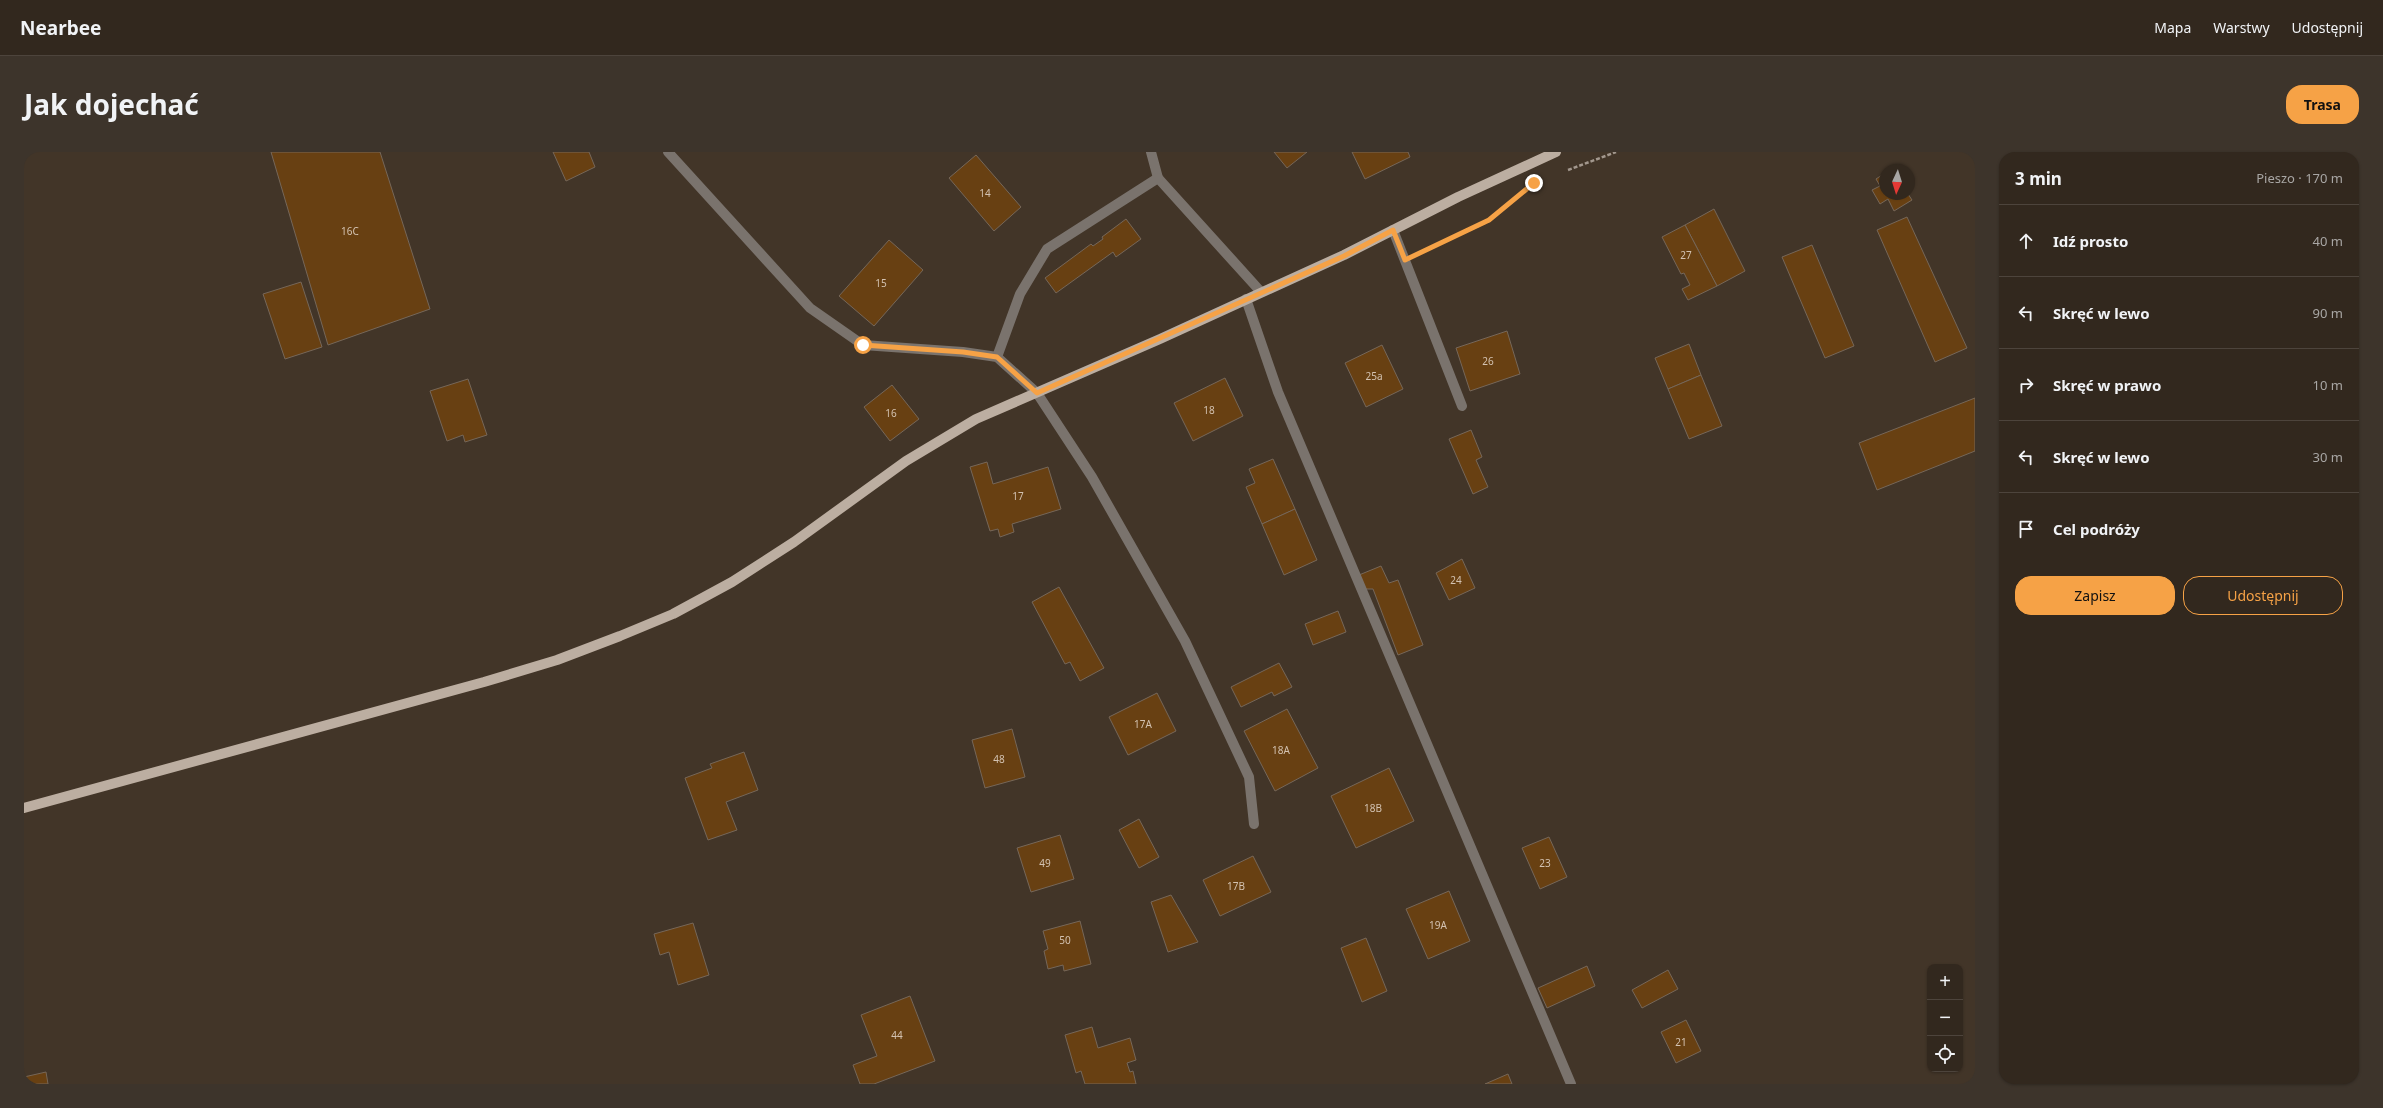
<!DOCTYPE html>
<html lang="pl">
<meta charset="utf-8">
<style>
:root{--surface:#32281e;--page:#3d342b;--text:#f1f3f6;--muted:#a8a6a4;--line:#4d443c;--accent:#f6a246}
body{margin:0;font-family:"Noto Sans",sans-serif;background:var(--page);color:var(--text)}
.controls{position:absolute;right:12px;bottom:12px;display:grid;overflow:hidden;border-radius:8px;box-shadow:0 1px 3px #0004}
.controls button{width:36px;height:36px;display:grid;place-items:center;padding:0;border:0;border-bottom:1px solid var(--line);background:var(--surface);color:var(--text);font:20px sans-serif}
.compass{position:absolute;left:1855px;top:12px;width:36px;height:36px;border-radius:50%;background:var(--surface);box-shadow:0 1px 3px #0004;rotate:184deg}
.stop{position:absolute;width:12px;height:12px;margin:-9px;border:3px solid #f6a246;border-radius:50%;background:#fff}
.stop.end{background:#f6a246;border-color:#fff;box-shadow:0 1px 4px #0008}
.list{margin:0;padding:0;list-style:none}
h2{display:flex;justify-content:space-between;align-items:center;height:52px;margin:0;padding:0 16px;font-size:17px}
h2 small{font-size:13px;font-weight:400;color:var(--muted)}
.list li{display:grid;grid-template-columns:26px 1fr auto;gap:12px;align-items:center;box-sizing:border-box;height:72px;padding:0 16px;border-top:1px solid var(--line)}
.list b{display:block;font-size:15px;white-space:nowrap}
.list em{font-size:13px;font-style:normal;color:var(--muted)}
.actions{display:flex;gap:8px;padding:12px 16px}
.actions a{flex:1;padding:9px 0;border:1px solid var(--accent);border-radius:16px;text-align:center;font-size:14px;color:var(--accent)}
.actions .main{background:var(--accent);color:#111}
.icon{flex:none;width:22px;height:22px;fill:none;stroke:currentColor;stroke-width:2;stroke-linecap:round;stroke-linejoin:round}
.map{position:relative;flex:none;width:1951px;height:932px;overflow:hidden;border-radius:16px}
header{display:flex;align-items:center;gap:24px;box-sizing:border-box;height:56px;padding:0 20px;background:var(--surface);border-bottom:1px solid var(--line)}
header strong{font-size:19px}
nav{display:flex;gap:22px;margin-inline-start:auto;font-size:14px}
.intro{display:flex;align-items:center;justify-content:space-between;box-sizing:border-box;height:96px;padding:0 24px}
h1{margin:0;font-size:28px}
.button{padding:10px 18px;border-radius:16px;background:var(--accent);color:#111;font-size:14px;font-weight:700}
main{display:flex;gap:24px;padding:0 24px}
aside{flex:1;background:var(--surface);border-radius:16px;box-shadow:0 1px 3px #0004}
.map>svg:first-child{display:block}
</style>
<header>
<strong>Nearbee</strong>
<nav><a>Mapa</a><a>Warstwy</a><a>Udostępnij</a></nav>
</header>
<div class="intro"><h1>Jak dojechać</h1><a class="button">Trasa</a></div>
<main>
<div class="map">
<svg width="1951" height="932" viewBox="0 0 1951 932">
<rect width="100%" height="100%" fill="#423528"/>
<!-- building -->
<g fill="#684012" stroke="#766759">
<path d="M 247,0 L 356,0 L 406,157 L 304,193 Z"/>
<path d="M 529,0 L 565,0 L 571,15 L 542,29 Z"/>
<path d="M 1250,0 L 1283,0 L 1263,16 Z"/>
<path d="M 1328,0 L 1384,0 L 1386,5 L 1341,27 Z"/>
<path d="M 952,3 L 997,55 L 970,79 L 925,26 Z"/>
<path d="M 1861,21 L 1861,42 L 1884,42 L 1888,48 L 1870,59 L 1864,47 L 1856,52 L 1848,38 L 1856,34 L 1852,27 Z"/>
<path d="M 1690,57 L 1721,119 L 1693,134 L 1661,73 Z"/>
<path d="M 1883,65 L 1943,196 L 1911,210 L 1853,78 Z"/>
<path d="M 1102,67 L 1117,87 L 1092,105 L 1089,100 L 1032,141 L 1021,126 L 1067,92 L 1069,94 L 1079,87 L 1078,85 Z"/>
<path d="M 1661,73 L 1693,134 L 1664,148 L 1658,137 L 1666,133 L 1660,121 L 1657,122 L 1638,85 Z"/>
<path d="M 865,88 L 899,118 L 850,174 L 815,144 Z"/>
<path d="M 1788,93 L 1830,194 L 1801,206 L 1758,105 Z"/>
<path d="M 277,130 L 298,195 L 261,207 L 239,142 Z"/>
<path d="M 1483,179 L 1496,222 L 1446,239 L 1432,196 Z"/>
<path d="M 1665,192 L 1677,223 L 1644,237 L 1631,206 Z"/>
<path d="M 1358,193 L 1379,237 L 1342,255 L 1321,211 Z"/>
<path d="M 1677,223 L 1698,274 L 1665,287 L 1644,237 Z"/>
<path d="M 1201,226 L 1219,264 L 1169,289 L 1150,251 Z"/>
<path d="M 444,227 L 463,283 L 441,290 L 439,283 L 423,289 L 406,239 Z"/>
<path d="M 868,233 L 895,267 L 866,289 L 840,255 Z"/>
<path d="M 1951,246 L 1951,299 L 1853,338 L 1835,291 Z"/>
<path d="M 1447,278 L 1458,305 L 1452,308 L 1464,335 L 1449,342 L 1425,287 Z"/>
<path d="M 1249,307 L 1271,357 L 1238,372 L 1222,335 L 1231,331 L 1225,317 Z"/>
<path d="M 963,310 L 969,332 L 1024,315 L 1037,357 L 988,372 L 990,380 L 976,385 L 974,377 L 966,379 L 946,315 Z"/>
<path d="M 1271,357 L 1293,408 L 1260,423 L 1238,372 Z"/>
<path d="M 1438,407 L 1451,436 L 1425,448 L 1412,421 Z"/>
<path d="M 1357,414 L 1365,431 L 1374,428 L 1399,493 L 1374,503 L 1349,437 L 1341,437 L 1335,423 Z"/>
<path d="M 1035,435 L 1080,516 L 1056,529 L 1046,510 L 1041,512 L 1008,450 Z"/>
<path d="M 1314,459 L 1322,480 L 1289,493 L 1281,472 Z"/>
<path d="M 1255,511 L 1268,535 L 1250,544 L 1248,540 L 1217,555 L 1207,535 Z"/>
<path d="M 1133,541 L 1152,579 L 1104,603 L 1085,565 Z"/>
<path d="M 1263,557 L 1294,616 L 1251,639 L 1220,579 Z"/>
<path d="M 988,577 L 1001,625 L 961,636 L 948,588 Z"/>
<path d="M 720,600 L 734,638 L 702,650 L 713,678 L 684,688 L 661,626 L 688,616 L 686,612 Z"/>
<path d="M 1365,616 L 1390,669 L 1332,696 L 1307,644 Z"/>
<path d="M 1115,667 L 1135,705 L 1115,716 L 1095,678 Z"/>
<path d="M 1036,683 L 1050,727 L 1007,740 L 993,696 Z"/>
<path d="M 1525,685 L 1543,725 L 1516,737 L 1498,696 Z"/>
<path d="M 1229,704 L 1247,740 L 1196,764 L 1179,728 Z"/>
<path d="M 1425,739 L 1446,789 L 1404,807 L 1382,757 Z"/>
<path d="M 1147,743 L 1174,790 L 1144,800 L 1127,750 Z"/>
<path d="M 1056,769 L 1067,812 L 1040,819 L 1039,813 L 1024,817 L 1020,799 L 1024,797 L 1019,779 Z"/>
<path d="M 669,771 L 685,823 L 654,833 L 645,800 L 636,803 L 630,782 Z"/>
<path d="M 1342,786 L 1363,839 L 1338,850 L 1317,796 Z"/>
<path d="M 1563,814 L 1571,834 L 1523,856 L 1514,836 Z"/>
<path d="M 1644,818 L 1654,837 L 1618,856 L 1608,838 Z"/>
<path d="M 886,844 L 911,909 L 850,932 L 836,932 L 829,913 L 853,904 L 837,863 Z"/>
<path d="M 1662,868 L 1677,899 L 1652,911 L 1637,880 Z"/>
<path d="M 1068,875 L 1074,896 L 1106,886 L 1112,908 L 1103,911 L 1106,920 L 1109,919 L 1112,932 L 1061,932 L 1057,919 L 1052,921 L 1041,883 Z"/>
<path d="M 22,920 L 24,932 L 0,932 L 0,925 Z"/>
<path d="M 1484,922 L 1488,932 L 1461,932 Z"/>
</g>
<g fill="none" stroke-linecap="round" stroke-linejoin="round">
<!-- path -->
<g stroke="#a2978d" stroke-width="2.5" stroke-dasharray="4 2" stroke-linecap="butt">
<path d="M 1544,18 L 1592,0"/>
<path d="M 1398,100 L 1465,69 L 1501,38"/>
</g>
<!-- minor -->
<g stroke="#7a736d" stroke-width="10">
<path d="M 644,0 L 786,156 L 839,193 L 939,200 L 973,205 L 1013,241 L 1068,325 L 1161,489 L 1225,625 L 1230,672"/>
<path d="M 1127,0 L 1134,26 L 1237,140"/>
<path d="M 1369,78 L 1438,254"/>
<path d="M 1222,147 L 1254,240 L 1547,932"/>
<path d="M 973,205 L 996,142 L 1023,97 L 1134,26"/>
</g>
<!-- major -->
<path stroke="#bcaea1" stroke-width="10" d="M 0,656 L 460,530 L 533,508 L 596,484 L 649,462 L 708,430 L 770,390 L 882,309 L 952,267 L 1136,187 L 1320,103 L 1434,45 L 1532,0"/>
</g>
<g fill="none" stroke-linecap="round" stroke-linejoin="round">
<!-- route -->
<path stroke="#f6a246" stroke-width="5" d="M 839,193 L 939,200 L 973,205 L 1013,241 L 1320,104 L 1369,78 L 1381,108 L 1465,68 L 1510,31"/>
</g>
<g text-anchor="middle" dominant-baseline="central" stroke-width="3.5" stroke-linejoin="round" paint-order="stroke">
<!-- number labels -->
<g font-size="10" fill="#d3c2b1">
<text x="961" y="41">14</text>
<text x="326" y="79">16C</text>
<text x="1662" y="103">27</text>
<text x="857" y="131">15</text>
<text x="1464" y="209">26</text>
<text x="1350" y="224">25a</text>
<text x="1185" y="258">18</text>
<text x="867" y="261">16</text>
<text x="994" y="344">17</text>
<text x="1432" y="428">24</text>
<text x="1119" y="572">17A</text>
<text x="1257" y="598">18A</text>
<text x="975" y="607">48</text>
<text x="1349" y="656">18B</text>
<text x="1021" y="711">49</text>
<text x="1521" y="711">23</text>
<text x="1212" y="734">17B</text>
<text x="1414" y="773">19A</text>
<text x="1041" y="788">50</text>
<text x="873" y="883">44</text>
<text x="1657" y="890">21</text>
</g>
</g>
</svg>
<div class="controls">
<button>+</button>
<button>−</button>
<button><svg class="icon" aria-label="locate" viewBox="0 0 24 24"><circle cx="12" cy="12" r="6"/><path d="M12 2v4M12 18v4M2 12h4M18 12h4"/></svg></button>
</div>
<svg class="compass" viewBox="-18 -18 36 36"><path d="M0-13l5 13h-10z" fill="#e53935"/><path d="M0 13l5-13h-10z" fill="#a8a6a4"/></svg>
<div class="stop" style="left:839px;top:193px"></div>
<div class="stop end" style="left:1510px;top:31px"></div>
</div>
<aside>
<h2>3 min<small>Pieszo · 170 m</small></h2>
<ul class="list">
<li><svg class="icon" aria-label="ahead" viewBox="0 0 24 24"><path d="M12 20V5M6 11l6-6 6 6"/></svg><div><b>Idź prosto</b></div><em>40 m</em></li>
<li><svg class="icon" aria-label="left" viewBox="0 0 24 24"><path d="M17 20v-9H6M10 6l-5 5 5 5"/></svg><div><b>Skręć w lewo</b></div><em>90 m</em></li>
<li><svg class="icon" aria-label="right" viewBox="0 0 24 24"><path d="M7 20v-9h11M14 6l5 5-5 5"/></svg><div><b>Skręć w prawo</b></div><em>10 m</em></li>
<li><svg class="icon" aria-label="left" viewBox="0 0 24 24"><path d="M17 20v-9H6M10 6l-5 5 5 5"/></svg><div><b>Skręć w lewo</b></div><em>30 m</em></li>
<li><svg class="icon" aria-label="arrive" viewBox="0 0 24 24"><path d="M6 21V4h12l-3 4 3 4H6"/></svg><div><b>Cel podróży</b></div></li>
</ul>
<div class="actions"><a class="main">Zapisz</a><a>Udostępnij</a></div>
</aside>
</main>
